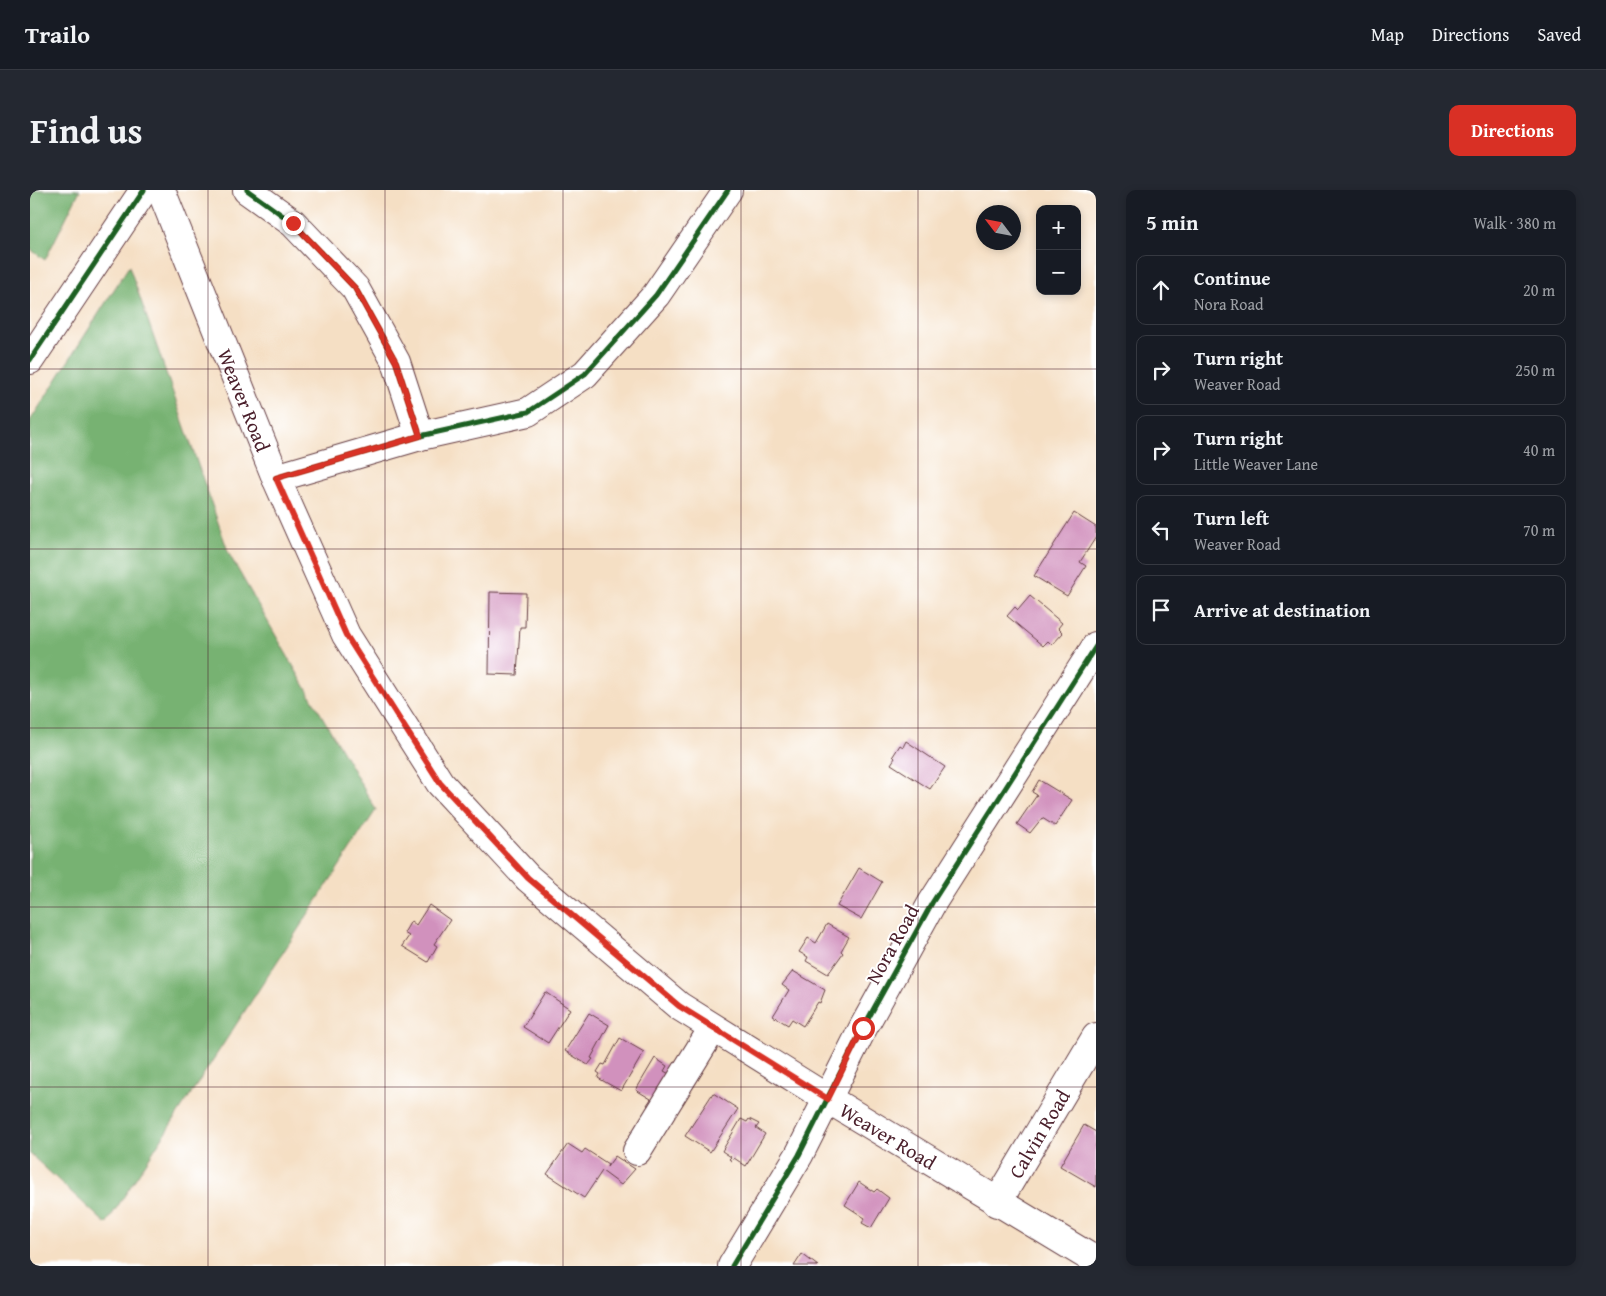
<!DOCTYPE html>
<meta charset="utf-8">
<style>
:root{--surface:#171b24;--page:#242831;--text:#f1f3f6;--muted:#9ea1a6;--line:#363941;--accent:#d93025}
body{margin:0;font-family:"Gentium Book Plus",serif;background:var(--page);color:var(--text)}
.controls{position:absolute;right:15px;top:15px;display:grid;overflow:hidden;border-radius:10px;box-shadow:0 2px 8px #0003}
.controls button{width:45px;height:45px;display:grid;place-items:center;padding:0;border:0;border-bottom:1px solid var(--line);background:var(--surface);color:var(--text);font:25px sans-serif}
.compass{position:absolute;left:946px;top:15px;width:45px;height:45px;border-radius:50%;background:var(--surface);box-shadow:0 2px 8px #0003;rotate:302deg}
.stop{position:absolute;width:15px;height:15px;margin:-11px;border:4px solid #d93025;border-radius:50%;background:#fff}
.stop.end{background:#d93025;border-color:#fff;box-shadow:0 1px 5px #0008}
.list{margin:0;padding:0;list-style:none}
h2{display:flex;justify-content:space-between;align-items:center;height:65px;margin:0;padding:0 20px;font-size:21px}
h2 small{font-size:16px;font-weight:400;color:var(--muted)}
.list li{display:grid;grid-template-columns:32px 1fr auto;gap:15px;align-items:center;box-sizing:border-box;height:70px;margin:0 10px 10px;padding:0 10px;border:1px solid var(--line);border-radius:10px}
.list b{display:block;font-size:19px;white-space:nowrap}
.list p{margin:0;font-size:16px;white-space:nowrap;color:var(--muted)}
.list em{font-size:16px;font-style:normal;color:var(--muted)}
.icon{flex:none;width:28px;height:28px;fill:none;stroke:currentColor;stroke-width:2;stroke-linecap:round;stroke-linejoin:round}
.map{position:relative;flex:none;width:1066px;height:1076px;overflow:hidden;border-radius:10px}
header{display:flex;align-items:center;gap:30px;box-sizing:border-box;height:70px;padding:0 25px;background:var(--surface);border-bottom:1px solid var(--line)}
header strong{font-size:24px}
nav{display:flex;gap:28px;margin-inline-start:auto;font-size:18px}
.intro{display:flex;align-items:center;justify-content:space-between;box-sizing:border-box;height:120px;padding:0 30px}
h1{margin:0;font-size:35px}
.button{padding:12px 22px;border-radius:10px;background:var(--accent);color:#fff;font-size:18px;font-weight:700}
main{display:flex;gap:30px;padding:0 30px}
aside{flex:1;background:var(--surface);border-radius:10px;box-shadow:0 2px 8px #0003}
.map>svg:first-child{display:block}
</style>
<header>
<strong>Trailo</strong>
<nav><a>Map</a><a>Directions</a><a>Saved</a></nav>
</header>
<div class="intro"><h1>Find us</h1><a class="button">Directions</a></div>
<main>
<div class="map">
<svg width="1066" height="1076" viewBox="0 0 1066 1076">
<rect width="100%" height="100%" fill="#fff"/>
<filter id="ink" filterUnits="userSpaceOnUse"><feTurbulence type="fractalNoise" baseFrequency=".02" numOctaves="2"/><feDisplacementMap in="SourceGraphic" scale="10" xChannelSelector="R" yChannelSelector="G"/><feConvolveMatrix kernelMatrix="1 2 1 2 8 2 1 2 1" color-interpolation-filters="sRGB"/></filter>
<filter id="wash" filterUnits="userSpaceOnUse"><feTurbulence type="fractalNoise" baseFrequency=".0096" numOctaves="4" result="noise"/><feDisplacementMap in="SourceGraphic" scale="20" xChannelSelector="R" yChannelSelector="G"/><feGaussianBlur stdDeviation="1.12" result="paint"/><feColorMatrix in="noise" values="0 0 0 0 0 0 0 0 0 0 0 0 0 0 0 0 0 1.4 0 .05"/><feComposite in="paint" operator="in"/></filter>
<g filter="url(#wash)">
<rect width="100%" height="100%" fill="#f5dfc4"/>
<!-- forest -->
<g fill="#77b272" stroke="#60684e">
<path d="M 0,0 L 50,0 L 15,70 L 0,59 Z"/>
<path d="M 99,76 L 199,364 L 346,620 L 76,1034 L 0,964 L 0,231 Z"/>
</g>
<g id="blocks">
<!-- building -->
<g fill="#d191bd">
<path d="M 1044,323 L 1066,337 L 1066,347 L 1050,372 L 1056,376 L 1037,406 L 1004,386 Z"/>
<path d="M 460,402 L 496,403 L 495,437 L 490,437 L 487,485 L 459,484 Z"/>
<path d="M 1000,406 L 1032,433 L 1028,438 L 1033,443 L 1022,455 L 1018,451 L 1013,456 L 977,426 L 985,417 L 988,420 Z"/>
<path d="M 876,551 L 915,577 L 900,599 L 861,574 L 865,568 L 863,566 L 870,555 L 873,557 Z"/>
<path d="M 1009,590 L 1042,610 L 1025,636 L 1012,628 L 1000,643 L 987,634 L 1007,605 L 1002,602 Z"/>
<path d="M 829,678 L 852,692 L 831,729 L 807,716 Z"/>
<path d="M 399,715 L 420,730 L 404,754 L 407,756 L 398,772 L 372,756 L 379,746 L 374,743 L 381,731 L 386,735 Z"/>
<path d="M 797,734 L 819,747 L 811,761 L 813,763 L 798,784 L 776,771 L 778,767 L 769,762 L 778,748 L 786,753 Z"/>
<path d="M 763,781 L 795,800 L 790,813 L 788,812 L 773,836 L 762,829 L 758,835 L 743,826 L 759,800 L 752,795 Z"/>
<path d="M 515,802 L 540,819 L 518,853 L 493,837 Z"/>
<path d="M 559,823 L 579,835 L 561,868 L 563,869 L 558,875 L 535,861 Z"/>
<path d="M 590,848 L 614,862 L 591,901 L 568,888 L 570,884 L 567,882 L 572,874 L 575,875 Z"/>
<path d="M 625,868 L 637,876 L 634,881 L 643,886 L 625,920 L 617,915 L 621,909 L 606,900 Z"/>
<path d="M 683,903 L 708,919 L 680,962 L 655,946 Z"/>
<path d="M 711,929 L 717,932 L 719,929 L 729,934 L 726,938 L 735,944 L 716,976 L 704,968 L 702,971 L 699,969 L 701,967 L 692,961 Z"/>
<path d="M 1054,935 L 1066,942 L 1066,997 L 1030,976 Z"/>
<path d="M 538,954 L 552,963 L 555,959 L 578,974 L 577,977 L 585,966 L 605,979 L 591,995 L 572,981 L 554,1008 L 517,984 Z"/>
<path d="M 829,992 L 844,1002 L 847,999 L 859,1008 L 841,1038 L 832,1033 L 835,1028 L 815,1015 Z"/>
<path d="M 772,1064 L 788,1076 L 764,1076 Z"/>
</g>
</g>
</g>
<g filter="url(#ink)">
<use href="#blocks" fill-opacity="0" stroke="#643c42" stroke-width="1"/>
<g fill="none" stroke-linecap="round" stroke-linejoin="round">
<defs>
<g id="minor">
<path d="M 217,0 L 263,33 L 325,98 L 366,172 L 390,246"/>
<path d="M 0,170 L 114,0"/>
<path d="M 246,288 L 390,246 L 498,222 L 555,184 L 626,105 L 698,0"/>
<path d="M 607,961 L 683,838"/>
<path id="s1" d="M 967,1013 L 1066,847"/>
<path d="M 702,1076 L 769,965 L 833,838 L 902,713 L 1066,456"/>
</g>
<g id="major">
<path id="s2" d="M 131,0 L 246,288 L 316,445 L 410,593 L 498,688 L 649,816 L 798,909 L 1066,1071"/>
</g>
</defs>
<!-- minor casing -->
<use href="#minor" stroke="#643c42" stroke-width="30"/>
<!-- major casing -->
<use href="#major" stroke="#643c42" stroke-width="30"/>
<!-- minor -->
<use href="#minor" stroke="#fff" stroke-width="28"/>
<!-- major -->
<use href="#major" stroke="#fff" stroke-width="28"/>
<defs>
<g id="cycleway">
<path d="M 217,0 L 263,33 L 325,98 L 366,172 L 390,246"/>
<path d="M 0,170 L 114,0"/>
<path d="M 246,288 L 390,246 L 498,222 L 555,184 L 626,105 L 698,0"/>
<path d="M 702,1076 L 769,965 L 833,838 L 902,713 L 1066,456"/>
</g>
</defs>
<!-- cycleway casing -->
<use href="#cycleway" stroke="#fff" stroke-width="8"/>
<!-- cycleway -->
<use href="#cycleway" stroke="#1b5e20" stroke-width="5"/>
</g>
</g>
<g fill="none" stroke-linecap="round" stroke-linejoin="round" filter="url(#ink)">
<!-- route -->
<path stroke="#d93025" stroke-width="6" d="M 263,33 L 325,98 L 366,172 L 390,246 L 246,288 L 316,445 L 410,593 L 498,688 L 649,816 L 798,909 L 833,838"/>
</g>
<!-- grid -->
<path fill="none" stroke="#4a1f2b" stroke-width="1" stroke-opacity="0.55" d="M 178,0 L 178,1076M 355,0 L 355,1076M 533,0 L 533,1076M 711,0 L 711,1076M 888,0 L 888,1076M 0,179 L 1066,179M 0,359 L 1066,359M 0,538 L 1066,538M 0,717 L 1066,717M 0,897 L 1066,897"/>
<g text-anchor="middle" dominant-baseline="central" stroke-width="4" stroke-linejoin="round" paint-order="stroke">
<!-- street labels -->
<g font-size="20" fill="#4a1f2b" stroke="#fff">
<text stroke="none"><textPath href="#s2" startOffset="226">Weaver Road</textPath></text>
<text transform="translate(862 754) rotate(-61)">Nora Road</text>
<text stroke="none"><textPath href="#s1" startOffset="81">Calvin Road</textPath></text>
<text stroke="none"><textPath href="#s2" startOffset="1231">Weaver Road</textPath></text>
</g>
</g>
</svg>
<div class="controls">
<button>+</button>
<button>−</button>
</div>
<svg class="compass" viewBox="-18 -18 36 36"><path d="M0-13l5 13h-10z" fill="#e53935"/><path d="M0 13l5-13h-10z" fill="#9ea1a6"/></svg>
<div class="stop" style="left:833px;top:838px"></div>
<div class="stop end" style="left:263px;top:33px"></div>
</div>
<aside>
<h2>5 min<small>Walk · 380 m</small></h2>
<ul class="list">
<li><svg class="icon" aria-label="ahead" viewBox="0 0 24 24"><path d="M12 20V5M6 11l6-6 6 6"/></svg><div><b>Continue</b><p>Nora Road</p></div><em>20 m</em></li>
<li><svg class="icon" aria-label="right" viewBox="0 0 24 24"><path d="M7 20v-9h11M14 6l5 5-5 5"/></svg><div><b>Turn right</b><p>Weaver Road</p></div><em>250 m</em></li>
<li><svg class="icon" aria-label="right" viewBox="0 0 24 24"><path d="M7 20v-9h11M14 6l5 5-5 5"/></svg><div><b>Turn right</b><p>Little Weaver Lane</p></div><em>40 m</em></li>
<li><svg class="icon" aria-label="left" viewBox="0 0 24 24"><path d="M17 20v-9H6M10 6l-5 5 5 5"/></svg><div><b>Turn left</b><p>Weaver Road</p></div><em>70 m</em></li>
<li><svg class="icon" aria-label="arrive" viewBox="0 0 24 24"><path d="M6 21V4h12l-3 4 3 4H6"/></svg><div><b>Arrive at destination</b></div></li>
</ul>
</aside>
</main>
